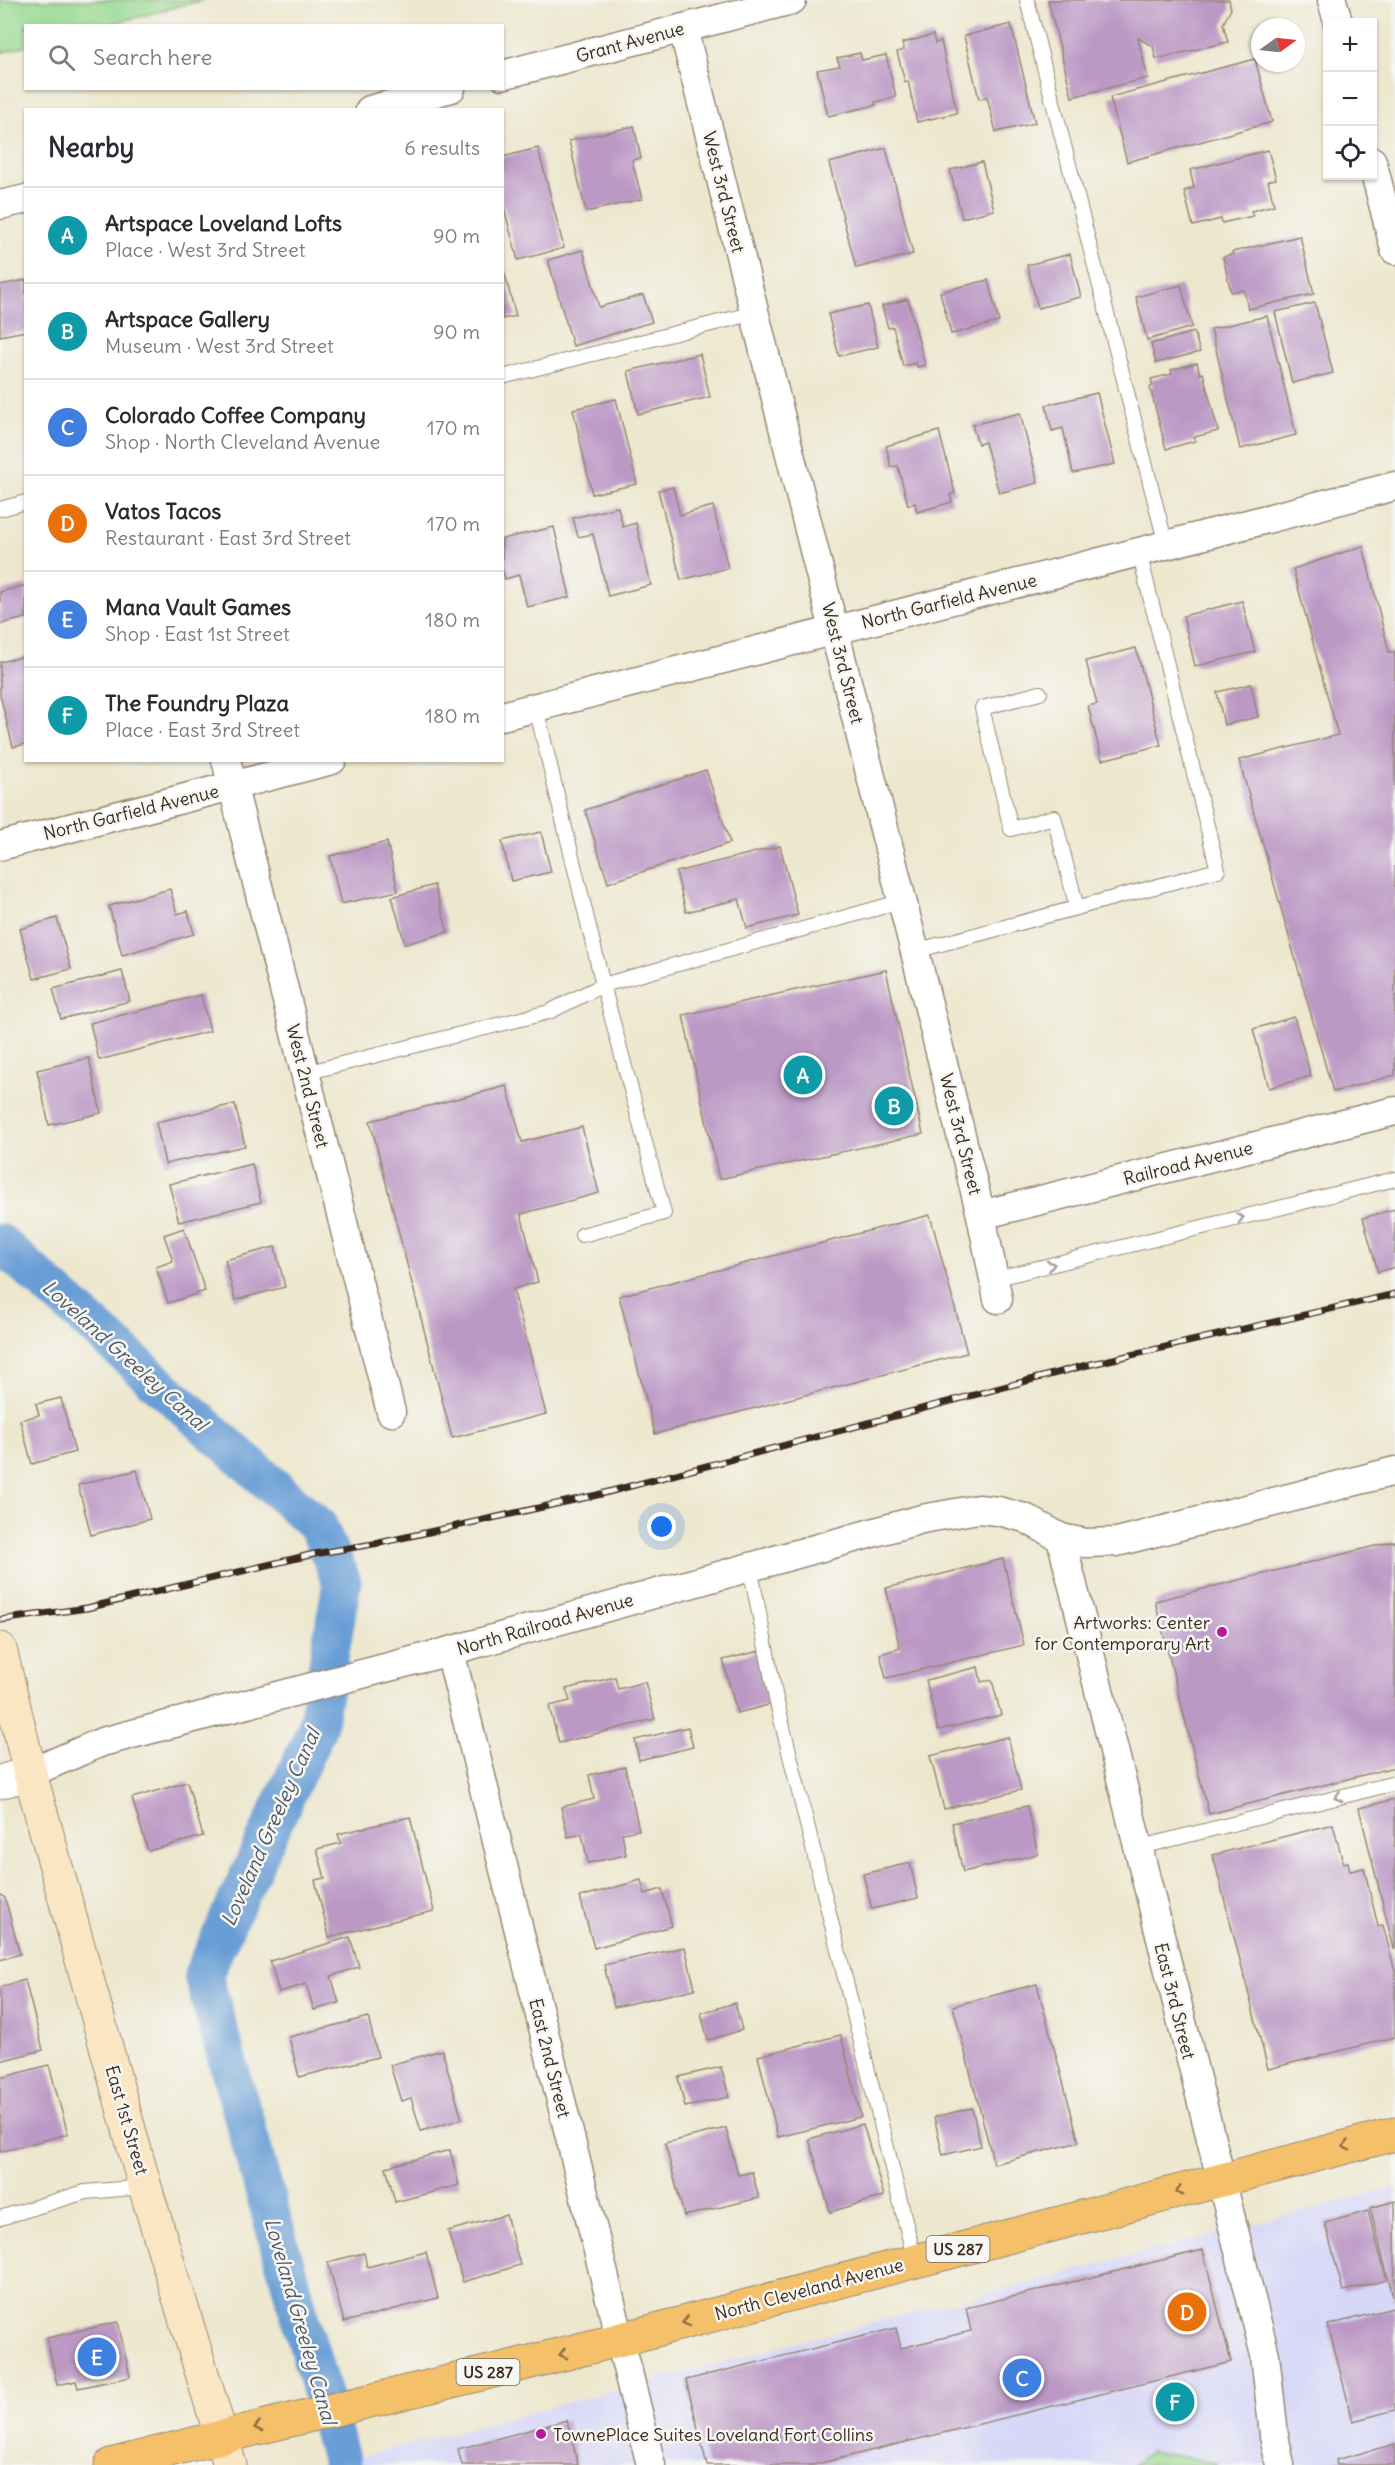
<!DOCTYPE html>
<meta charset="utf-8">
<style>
:root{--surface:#fff;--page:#f7f7f7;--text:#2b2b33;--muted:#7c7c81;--line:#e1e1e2;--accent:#b5179e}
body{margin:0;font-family:Delius,sans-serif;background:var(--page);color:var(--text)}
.controls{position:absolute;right:18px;top:18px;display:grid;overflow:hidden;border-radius:0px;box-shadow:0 2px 4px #0004}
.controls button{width:54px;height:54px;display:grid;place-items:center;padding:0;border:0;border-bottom:2px solid var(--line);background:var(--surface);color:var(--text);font:30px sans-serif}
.compass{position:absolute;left:1251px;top:18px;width:54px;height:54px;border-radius:50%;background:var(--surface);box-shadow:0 2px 4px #0004;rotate:75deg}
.you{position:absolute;left:662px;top:1527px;width:21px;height:21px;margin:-15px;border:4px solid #fff;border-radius:50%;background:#1a73e8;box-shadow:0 0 0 9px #1a73e833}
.badge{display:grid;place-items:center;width:39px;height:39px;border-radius:50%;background:var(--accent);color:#fff;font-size:20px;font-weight:700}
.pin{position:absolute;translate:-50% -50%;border:3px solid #fff;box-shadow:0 2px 6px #0006}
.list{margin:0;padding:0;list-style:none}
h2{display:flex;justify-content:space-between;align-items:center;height:78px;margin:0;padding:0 24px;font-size:26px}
h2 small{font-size:20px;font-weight:400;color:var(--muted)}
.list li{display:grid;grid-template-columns:39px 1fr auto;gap:18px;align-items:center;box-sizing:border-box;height:96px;padding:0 24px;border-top:2px solid var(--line)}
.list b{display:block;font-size:22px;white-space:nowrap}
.list p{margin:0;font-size:20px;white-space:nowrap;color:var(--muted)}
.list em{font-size:20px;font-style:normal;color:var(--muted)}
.icon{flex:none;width:33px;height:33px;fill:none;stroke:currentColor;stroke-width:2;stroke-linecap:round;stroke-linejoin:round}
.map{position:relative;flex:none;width:1395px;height:2465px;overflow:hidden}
.search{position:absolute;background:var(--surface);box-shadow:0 2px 4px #0004;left:24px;top:24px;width:480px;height:66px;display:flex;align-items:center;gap:15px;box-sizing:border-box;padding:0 21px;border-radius:0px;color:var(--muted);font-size:22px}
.panel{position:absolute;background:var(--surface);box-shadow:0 2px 4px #0004;left:24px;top:108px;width:480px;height:654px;border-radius:0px}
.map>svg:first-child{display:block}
</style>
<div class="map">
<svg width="1395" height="2465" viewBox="0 0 1395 2465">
<rect width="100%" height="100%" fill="#f6f6f2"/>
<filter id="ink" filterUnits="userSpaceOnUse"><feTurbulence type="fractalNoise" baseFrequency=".0167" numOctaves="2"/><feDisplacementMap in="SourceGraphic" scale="12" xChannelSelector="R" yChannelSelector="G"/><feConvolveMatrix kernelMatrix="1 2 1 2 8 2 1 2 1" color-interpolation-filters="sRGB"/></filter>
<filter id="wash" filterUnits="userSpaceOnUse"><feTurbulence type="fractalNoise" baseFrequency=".008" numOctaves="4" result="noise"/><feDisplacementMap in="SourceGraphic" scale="24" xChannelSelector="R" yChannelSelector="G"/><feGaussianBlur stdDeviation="1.35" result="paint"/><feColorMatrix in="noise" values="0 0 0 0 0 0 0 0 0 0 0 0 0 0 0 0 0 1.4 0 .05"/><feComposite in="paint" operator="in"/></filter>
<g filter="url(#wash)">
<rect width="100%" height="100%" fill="#ede7ce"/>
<!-- built -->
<path fill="#d7d7f8" d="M 1395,2187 L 1395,2465 L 329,2465 Z"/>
<!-- green -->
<g fill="#97d990" stroke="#698257" stroke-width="1.5">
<path d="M 0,0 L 204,0 L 106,25 L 26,26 L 25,46 L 0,53 Z"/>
<path d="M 1150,2451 L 1216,2463 L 1216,2465 L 1134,2465 Z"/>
</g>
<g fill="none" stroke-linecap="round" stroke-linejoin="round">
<!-- canal -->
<path stroke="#689dd5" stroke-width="39" d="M 0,1243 L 318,1526 L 342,1582 L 317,1728 L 203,1975 L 342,2465"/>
</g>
<g id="blocks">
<!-- building -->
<g fill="#bc99c5">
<path d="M 1048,0 L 1229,0 L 1231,9 L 1223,24 L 1228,42 L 1156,59 L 1153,46 L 1138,38 L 1148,78 L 1072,97 Z"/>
<path d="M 1011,24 L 1035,123 L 996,132 L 987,97 L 979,99 L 964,36 Z"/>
<path d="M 933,35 L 935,43 L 941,41 L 957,113 L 917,122 L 908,81 L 905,82 L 897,52 L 904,50 L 902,43 Z"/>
<path d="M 860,53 L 862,60 L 886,55 L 896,97 L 875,102 L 876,105 L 828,116 L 817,70 L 840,66 L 837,58 Z"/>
<path d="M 1255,59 L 1272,122 L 1127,162 L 1110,97 Z"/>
<path d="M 634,126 L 641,158 L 632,160 L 642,199 L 586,212 L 569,141 Z"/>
<path d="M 538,148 L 564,248 L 518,260 L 502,201 L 502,157 Z"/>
<path d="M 886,148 L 913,254 L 856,268 L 829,163 Z"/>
<path d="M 1268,150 L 1276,179 L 1268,181 L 1274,205 L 1251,211 L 1253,216 L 1222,223 L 1221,219 L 1193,226 L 1184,191 L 1194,188 L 1190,170 Z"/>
<path d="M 982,162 L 994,210 L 962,218 L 950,170 Z"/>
<path d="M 1300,236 L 1314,294 L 1248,309 L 1244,290 L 1231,292 L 1223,257 L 1233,254 L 1232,252 Z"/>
<path d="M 583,250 L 599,307 L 643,295 L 652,322 L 573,346 L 548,260 Z"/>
<path d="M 1070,254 L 1081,297 L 1038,308 L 1027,265 Z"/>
<path d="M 502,264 L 516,316 L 502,319 Z"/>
<path d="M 26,280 L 26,331 L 0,336 L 0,285 Z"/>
<path d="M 988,280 L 999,322 L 951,334 L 940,292 Z"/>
<path d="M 1181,285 L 1192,327 L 1147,340 L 1136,297 Z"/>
<path d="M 908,299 L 925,365 L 917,367 L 916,363 L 903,366 L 893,327 L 888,328 L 882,306 Z"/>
<path d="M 1315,303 L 1333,373 L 1292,383 L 1275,312 Z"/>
<path d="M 868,305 L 878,347 L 839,356 L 828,314 Z"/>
<path d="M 1267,316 L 1296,435 L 1240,449 L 1211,329 Z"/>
<path d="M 1194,332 L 1200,352 L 1156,363 L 1151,344 Z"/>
<path d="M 700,354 L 710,397 L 638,414 L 628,371 Z"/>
<path d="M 1197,363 L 1200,374 L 1203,373 L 1218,431 L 1194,437 L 1195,441 L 1166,449 L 1150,387 L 1153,386 L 1151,379 L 1172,374 L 1171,370 Z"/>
<path d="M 1097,393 L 1115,464 L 1073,473 L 1063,428 L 1052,431 L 1046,405 Z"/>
<path d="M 616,399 L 637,484 L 592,494 L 573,409 Z"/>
<path d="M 1020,413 L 1038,483 L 999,493 L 985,442 L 978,444 L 972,425 Z"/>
<path d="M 939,431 L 955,493 L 950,495 L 952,502 L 917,512 L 915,503 L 908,505 L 898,466 L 891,467 L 886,446 Z"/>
<path d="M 673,487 L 680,515 L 713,506 L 728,568 L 681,580 L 658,490 Z"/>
<path d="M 618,507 L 623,527 L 636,523 L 651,585 L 608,596 L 593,534 L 578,537 L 573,518 Z"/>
<path d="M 554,527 L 570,597 L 527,607 L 519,575 L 505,579 L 502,568 L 502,539 Z"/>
<path d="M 1363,546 L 1389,652 L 1395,652 L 1395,1075 L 1333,1092 L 1239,760 L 1338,735 L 1293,569 Z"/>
<path d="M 26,585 L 26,618 L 0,624 L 0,592 Z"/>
<path d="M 1242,601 L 1255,652 L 1195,666 L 1183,616 Z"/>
<path d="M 1136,648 L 1161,745 L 1102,760 L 1088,706 L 1097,704 L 1086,661 Z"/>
<path d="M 26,656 L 26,744 L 13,747 L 0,695 L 0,662 Z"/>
<path d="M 1251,684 L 1258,717 L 1224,725 L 1217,692 Z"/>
<path d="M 706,770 L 730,843 L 608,883 L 585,810 Z"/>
<path d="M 541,832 L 551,872 L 511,881 L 502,841 Z"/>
<path d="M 387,842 L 398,891 L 341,904 L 330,856 Z"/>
<path d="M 780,846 L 798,915 L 747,928 L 739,899 L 686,912 L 676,872 Z"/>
<path d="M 434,885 L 448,932 L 405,944 L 392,897 Z"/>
<path d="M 170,889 L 177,914 L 188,911 L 194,934 L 122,955 L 109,906 Z"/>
<path d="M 57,918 L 71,969 L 34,979 L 20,929 Z"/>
<path d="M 886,970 L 923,1134 L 719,1179 L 683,1015 Z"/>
<path d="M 122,971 L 130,1001 L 61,1019 L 53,989 Z"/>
<path d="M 201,995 L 210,1031 L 99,1060 L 90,1023 Z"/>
<path d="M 1294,1017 L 1311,1076 L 1269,1088 L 1253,1029 Z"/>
<path d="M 89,1058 L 101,1113 L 49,1125 L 37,1070 Z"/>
<path d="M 507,1086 L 522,1142 L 582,1127 L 599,1193 L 521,1214 L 538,1282 L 513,1289 L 546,1414 L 452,1438 L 370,1121 Z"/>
<path d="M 235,1104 L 245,1146 L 165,1164 L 156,1122 Z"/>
<path d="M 252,1164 L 261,1202 L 179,1222 L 169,1184 Z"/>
<path d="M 1395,1209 L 1395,1267 L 1378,1272 L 1363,1218 Z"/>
<path d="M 930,1215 L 967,1353 L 655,1434 L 619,1296 Z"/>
<path d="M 184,1228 L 205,1291 L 168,1303 L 156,1267 L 173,1261 L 164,1235 Z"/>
<path d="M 275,1247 L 285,1287 L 235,1300 L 225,1260 Z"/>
<path d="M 61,1398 L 75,1452 L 32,1464 L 20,1420 L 39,1415 L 36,1404 Z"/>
<path d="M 137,1470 L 150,1519 L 91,1535 L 78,1485 Z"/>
<path d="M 1395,1541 L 1395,1767 L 1209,1814 L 1155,1601 Z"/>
<path d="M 1003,1559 L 1024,1645 L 886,1678 L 880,1654 L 900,1648 L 886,1588 Z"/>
<path d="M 760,1651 L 773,1704 L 737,1713 L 723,1660 Z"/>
<path d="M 978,1667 L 981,1682 L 992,1680 L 1001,1715 L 938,1730 L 926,1680 Z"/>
<path d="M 615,1677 L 618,1689 L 645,1682 L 655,1719 L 559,1743 L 549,1706 L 570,1701 L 566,1689 Z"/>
<path d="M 688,1727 L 693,1747 L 639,1760 L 635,1740 Z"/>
<path d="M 1008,1737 L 1021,1790 L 944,1809 L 930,1756 Z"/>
<path d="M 625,1767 L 639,1830 L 622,1833 L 626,1855 L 588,1863 L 582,1834 L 568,1837 L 561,1807 L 594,1799 L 589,1775 Z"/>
<path d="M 187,1782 L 203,1836 L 148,1851 L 132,1798 Z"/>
<path d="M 1395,1799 L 1395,1949 L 1394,1949 L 1359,1808 Z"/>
<path d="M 1027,1806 L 1038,1854 L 963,1872 L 952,1823 Z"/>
<path d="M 410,1817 L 434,1911 L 329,1937 L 315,1880 L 325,1878 L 317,1849 L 341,1843 L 338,1834 Z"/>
<path d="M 1333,1824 L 1343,1863 L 1348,1862 L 1350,1871 L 1364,1868 L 1378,1926 L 1383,1925 L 1395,1971 L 1395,2037 L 1268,2069 L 1213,1855 Z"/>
<path d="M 910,1863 L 918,1898 L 872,1909 L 863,1874 Z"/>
<path d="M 641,1880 L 645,1894 L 662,1889 L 672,1926 L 594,1948 L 580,1897 Z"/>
<path d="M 0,1894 L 5,1898 L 20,1954 L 0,1960 Z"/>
<path d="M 350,1937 L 359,1967 L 331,1976 L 339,2003 L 314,2010 L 306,1984 L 279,1992 L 270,1961 Z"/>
<path d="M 685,1947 L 695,1989 L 614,2007 L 604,1965 Z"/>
<path d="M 25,1980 L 43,2050 L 0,2061 L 0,1987 Z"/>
<path d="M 1037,1984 L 1079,2142 L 994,2164 L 953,2006 Z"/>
<path d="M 735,2003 L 742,2030 L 708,2040 L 701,2013 Z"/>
<path d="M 368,2017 L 378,2057 L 299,2077 L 289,2037 Z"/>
<path d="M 841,2035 L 861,2117 L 778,2137 L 758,2056 Z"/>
<path d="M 442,2050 L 462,2119 L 421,2131 L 411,2098 L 401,2101 L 390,2065 Z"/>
<path d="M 49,2065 L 68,2134 L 0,2152 L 0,2078 Z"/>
<path d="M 721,2067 L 729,2097 L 685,2107 L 678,2077 Z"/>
<path d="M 972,2108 L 981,2146 L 943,2155 L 934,2117 Z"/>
<path d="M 863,2124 L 884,2196 L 830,2212 L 809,2139 Z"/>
<path d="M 726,2128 L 738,2175 L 752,2172 L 759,2198 L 684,2216 L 665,2143 Z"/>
<path d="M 450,2150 L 459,2185 L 395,2202 L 386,2167 Z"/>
<path d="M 1395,2201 L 1395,2300 L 1394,2300 L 1370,2208 Z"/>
<path d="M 1368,2211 L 1387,2280 L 1343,2291 L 1325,2223 Z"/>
<path d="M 506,2215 L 520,2265 L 463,2282 L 448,2231 Z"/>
<path d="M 1203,2250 L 1231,2362 L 813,2465 L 707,2465 L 686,2380 L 896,2328 L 901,2348 L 971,2331 L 966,2308 Z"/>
<path d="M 426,2252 L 438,2298 L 344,2322 L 328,2262 L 364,2253 L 367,2267 Z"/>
<path d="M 1393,2308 L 1395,2316 L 1395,2410 L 1353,2421 L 1328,2325 Z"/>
<path d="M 118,2322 L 130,2377 L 78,2388 L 76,2381 L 57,2385 L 47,2338 Z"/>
<path d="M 567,2420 L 578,2465 L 462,2465 L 458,2449 Z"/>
<path d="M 1395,2444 L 1395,2465 L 1337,2465 L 1336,2460 Z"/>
</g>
</g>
</g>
<g filter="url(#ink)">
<use href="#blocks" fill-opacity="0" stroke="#948876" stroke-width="1.5"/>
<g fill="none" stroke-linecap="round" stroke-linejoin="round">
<defs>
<g id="service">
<path d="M 1027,0 L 1166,545"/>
<path d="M 502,377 L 755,313"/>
<path d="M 0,509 L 26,502"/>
<path d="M 1040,693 L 982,708 L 1011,829 L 1054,817 L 1077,908"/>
<path d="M 915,951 L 1218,870 L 1139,552"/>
<path d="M 305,1073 L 549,1012 L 603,985 L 536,708"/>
<path d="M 582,1235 L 664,1213 L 603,985 L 903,901"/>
<path d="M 994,1279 L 1395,1179"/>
<path d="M 750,1567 L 776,1699 L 915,2261"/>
<path d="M 1137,1848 L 1395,1783"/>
<path d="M 0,2218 L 85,2192 L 145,2187"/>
</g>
<g id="minor">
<path d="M 1332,0 L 1338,22"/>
<path d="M 683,28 L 981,1215 L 998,1299"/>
<path d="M 502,75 L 792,0"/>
<path d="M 370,110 L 451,88"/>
<path d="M 1372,161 L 1395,250"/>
<path d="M 0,205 L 26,199"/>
<path d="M 502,716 L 1395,486"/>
<path d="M 226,760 L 391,1412"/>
<path d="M 0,846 L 332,760"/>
<path d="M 981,1215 L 1395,1111"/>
<path d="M 1061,1538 L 1265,2355 L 1274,2435 L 1280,2465"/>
<path d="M 450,1651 L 651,2465"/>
<path d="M 30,1773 L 102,1742 L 450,1651 L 922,1519 L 978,1509 L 998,1511 L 1025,1518 L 1061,1538 L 1085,1543 L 1117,1542 L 1395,1471"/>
</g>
<path id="tertiary" d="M 0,1782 L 30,1773"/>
<path id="secondary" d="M 0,1649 L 30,1773 L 145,2187 L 230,2465"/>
<path id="trunk" d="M 111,2465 C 281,2420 452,2383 622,2339 C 880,2272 1137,2201 1395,2134"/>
</defs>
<!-- service casing -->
<use href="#service" stroke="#948876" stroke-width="16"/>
<!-- minor casing -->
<use href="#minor" stroke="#948876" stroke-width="31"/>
<!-- tertiary casing -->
<use href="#tertiary" stroke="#948876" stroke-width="35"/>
<!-- secondary casing -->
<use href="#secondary" stroke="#948876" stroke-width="35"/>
<!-- trunk casing -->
<use href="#trunk" stroke="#948876" stroke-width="35"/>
<!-- service -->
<use href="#service" stroke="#fff" stroke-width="14"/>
<!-- minor -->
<use href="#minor" stroke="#fff" stroke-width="28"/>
<!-- tertiary -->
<use href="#tertiary" stroke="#fff" stroke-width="33"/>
<!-- secondary -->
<use href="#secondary" stroke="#fbe6c3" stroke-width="33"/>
<!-- trunk -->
<use href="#trunk" stroke="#f4c16a" stroke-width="33"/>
<defs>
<path id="rail" d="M 0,1620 L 87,1608 L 314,1554 L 379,1543 L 597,1495 L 1079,1367 L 1395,1294"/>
</defs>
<!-- rail casing -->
<use href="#rail" stroke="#3b2a1e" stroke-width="7"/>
<!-- rail -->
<use href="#rail" stroke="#f6f6f2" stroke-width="4.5" stroke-dasharray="14" stroke-linecap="butt"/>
</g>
<!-- one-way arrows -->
<defs><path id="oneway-chevron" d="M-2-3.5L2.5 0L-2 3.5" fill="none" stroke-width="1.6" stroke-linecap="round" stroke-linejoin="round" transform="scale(1.5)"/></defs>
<g stroke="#a79f9a">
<use href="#oneway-chevron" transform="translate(1240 1218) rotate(-14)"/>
<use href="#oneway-chevron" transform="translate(1051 1265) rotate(-14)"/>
<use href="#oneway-chevron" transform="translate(1338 1797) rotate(166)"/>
</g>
<g stroke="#8e6e40">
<use href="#oneway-chevron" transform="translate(1346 2146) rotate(165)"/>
<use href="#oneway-chevron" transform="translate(1179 2191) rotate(165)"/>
<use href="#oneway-chevron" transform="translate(686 2322) rotate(165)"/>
<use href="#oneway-chevron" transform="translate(563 2354) rotate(166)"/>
<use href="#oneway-chevron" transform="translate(258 2427) rotate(166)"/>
</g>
</g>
<!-- markers -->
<g fill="#b5179e" stroke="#f6f6f2" stroke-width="2">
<circle cx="1222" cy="1632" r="6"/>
<circle cx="541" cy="2434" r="6"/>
</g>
<g text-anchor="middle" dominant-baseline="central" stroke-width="5" stroke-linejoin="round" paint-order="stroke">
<!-- shield labels -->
<g fill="#f6f6f2" stroke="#73675e" stroke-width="1.5">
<rect x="926.5" y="2236" width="63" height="26" rx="4.5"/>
<rect x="456.5" y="2359" width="63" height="26" rx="4.5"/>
</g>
<g font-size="16" font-weight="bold" fill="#3b2a1e">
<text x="958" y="2249">US 287</text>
<text x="488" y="2372">US 287</text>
</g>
<!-- street labels -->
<g font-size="18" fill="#3b2a1e" stroke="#f6f6f2">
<text transform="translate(630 42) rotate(-15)">Grant Avenue</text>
<text transform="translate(724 192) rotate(76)">West 3rd Street</text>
<text transform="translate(949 601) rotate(-14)">North Garfield Avenue</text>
<text transform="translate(843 663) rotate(76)">West 3rd Street</text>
<text transform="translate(131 812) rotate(-14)">North Garfield Avenue</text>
<text transform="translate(308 1086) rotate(76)">West 2nd Street</text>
<text transform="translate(961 1134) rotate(76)">West 3rd Street</text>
<text transform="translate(1188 1163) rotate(-14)">Railroad Avenue</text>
<text transform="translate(545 1624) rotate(-16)">North Railroad Avenue</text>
<text transform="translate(1175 2001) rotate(76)">East 3rd Street</text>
<text transform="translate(550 2058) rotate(76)">East 2nd Street</text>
<text transform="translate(127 2120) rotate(74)">East 1st Street</text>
<text transform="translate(809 2289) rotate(-15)">North Cleveland Avenue</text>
</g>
<!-- poi labels -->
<g font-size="18" fill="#3b2a1e" stroke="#f6f6f2" text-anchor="end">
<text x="1210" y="1622">Artworks: Center<tspan x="1210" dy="21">for Contemporary Art</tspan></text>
<text x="553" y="2434" text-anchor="start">TownePlace Suites Loveland Fort Collins</text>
</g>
<!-- water labels -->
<g font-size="20" font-style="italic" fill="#4d5867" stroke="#f6f6f2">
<text transform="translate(125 1355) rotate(42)">Loveland Greeley Canal</text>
<text transform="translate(270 1827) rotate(-66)">Loveland Greeley Canal</text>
<text transform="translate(301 2321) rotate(74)">Loveland Greeley Canal</text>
</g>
</g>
</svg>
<div class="controls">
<button>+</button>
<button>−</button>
<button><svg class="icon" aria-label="locate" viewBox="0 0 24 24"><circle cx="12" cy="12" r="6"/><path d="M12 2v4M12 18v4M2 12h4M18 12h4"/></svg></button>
</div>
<svg class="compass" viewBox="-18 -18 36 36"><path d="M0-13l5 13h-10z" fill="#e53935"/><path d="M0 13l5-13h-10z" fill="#7c7c81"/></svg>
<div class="you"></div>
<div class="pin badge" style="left:803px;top:1075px;background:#0f9aa8">A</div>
<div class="pin badge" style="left:894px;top:1106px;background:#0f9aa8">B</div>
<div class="pin badge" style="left:1022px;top:2378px;background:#3f7fe0">C</div>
<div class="pin badge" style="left:1187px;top:2312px;background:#e8710a">D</div>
<div class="pin badge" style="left:97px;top:2357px;background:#3f7fe0">E</div>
<div class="pin badge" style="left:1175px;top:2402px;background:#0f9aa8">F</div>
<div class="search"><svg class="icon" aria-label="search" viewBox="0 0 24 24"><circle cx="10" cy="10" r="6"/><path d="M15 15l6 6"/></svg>Search here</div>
<section class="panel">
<h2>Nearby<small>6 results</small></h2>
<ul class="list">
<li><span class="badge" style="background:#0f9aa8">A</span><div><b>Artspace Loveland Lofts</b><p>Place · West 3rd Street</p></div><em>90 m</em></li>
<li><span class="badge" style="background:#0f9aa8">B</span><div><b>Artspace Gallery</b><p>Museum · West 3rd Street</p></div><em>90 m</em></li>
<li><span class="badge" style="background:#3f7fe0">C</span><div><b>Colorado Coffee Company</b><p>Shop · North Cleveland Avenue</p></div><em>170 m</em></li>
<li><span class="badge" style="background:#e8710a">D</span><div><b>Vatos Tacos</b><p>Restaurant · East 3rd Street</p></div><em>170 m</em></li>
<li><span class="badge" style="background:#3f7fe0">E</span><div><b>Mana Vault Games</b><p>Shop · East 1st Street</p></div><em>180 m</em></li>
<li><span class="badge" style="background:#0f9aa8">F</span><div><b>The Foundry Plaza</b><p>Place · East 3rd Street</p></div><em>180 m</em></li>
</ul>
</section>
</div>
